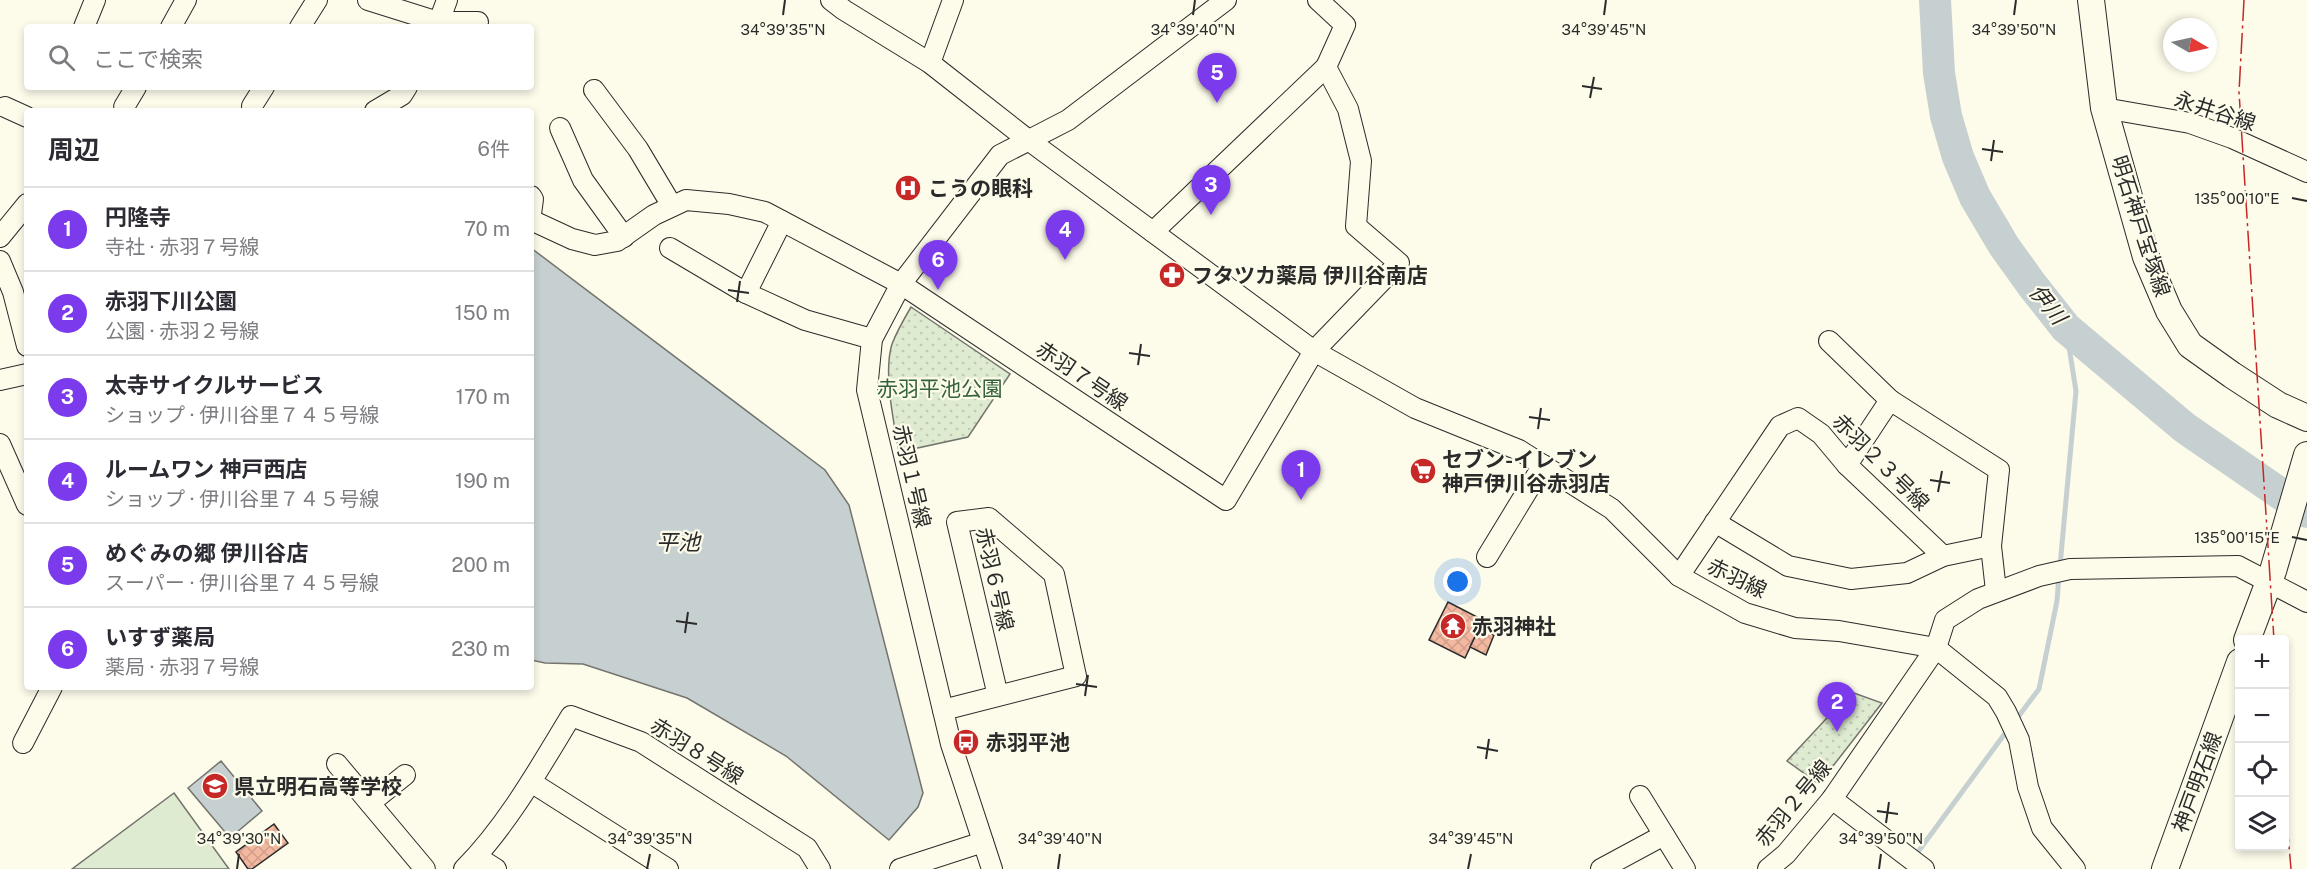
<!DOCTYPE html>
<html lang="ja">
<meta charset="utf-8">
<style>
:root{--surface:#fff;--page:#f7f7f7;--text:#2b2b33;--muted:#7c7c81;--line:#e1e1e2;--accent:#7c3aed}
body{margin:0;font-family:"Public Sans","Noto Sans JP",sans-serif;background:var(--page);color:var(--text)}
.controls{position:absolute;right:18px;bottom:18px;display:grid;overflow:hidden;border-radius:6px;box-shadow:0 3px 9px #0003}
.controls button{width:54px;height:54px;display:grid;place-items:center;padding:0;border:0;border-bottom:2px solid var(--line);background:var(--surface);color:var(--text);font:30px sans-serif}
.compass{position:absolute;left:2163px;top:18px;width:54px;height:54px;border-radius:50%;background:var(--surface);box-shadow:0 3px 9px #0003;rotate:99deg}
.you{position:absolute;left:1458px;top:582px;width:21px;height:21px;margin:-15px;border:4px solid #fff;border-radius:50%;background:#1a73e8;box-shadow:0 0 0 9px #1a73e833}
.badge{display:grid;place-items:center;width:39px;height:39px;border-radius:50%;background:var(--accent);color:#fff;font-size:20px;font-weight:700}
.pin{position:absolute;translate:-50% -50px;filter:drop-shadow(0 2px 3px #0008)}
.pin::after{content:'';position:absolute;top:32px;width:21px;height:18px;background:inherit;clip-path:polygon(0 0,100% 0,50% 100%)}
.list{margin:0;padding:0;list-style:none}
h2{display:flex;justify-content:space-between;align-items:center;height:78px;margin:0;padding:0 24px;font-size:26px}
h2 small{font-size:20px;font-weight:400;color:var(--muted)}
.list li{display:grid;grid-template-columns:39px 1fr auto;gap:18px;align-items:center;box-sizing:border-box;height:84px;padding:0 24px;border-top:2px solid var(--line)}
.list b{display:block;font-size:22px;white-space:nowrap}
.list p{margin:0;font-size:20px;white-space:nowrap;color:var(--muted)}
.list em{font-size:20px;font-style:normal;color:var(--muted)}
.icon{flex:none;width:33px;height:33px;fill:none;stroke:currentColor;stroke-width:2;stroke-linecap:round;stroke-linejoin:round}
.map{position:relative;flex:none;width:2307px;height:869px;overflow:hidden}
.search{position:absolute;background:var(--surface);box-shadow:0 3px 9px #0003;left:24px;top:24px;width:510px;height:66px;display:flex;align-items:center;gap:15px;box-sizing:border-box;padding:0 21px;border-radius:6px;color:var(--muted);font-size:22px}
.panel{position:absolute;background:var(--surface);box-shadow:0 3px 9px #0003;left:24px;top:108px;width:510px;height:582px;border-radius:6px}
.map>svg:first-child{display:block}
</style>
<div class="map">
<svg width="2307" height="869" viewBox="0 0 2307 869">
<defs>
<pattern id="park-dots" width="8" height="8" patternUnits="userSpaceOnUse" patternTransform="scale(1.5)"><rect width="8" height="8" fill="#deebd1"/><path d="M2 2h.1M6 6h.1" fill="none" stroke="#bfcab4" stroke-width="1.8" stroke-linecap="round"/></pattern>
<pattern id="building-cross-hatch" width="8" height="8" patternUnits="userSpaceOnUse" patternTransform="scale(1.5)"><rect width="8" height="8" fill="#f2b8a0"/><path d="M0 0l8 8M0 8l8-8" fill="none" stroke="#d09e8a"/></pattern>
</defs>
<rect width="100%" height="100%" fill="#fdfbea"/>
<!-- park -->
<g fill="url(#park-dots)" stroke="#74746e" stroke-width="1.5">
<path d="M 911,307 L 1010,374 L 968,437 L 899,452 C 894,423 883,373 892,344 C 897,331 904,319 911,307 Z"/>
<path d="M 1851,692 L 1882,703 L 1819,784 L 1787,761 Z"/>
</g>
<!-- pitch -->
<path fill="#deebd1" stroke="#74746e" stroke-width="1.5" d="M 174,793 L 229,869 L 72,869 Z"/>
<!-- water -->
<g fill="#c7d0d0" stroke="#74746e" stroke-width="1.5">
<path d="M 531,248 L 825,470 L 849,505 L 923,793 L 918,807 L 889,840 L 786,756 L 687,698 L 583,664 L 545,663 L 531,660 Z"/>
<path d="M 221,761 L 262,811 L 230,838 L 188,788 Z"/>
</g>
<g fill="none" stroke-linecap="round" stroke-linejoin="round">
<!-- stream -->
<g stroke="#c7d0d0" stroke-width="5">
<path d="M 2060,566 L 2076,391 L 2066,328"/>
<path d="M 2015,721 L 2039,689 L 2057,601 L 2059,575"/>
<path d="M 1915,856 L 2009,728"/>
</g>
<!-- river -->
<path stroke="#c7d0d0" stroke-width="32" d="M 1935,0 L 1939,73 L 1946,116 L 1958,157 L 1975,197 L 2004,246 L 2032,285 L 2066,328 L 2185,428 L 2307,512"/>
</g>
<!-- building -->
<g fill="url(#building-cross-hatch)" stroke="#2b2b2b" stroke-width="1.5">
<path d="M 1448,602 L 1483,620 L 1465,658 L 1429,640 Z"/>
<path d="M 1479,629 L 1494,635 L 1486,655 L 1470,647 Z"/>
<path d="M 274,824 L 288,843 L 252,869 L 248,869 L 236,852 Z"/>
</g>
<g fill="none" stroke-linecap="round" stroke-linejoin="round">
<defs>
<g id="minor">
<path d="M 368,0 L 438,22 L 478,22"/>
<path d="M 831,0 L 844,10 L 930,63 L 1027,139 L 1314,351 L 1415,408 L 1519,450 L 1612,509 L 1679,576 L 1745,613 L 1795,628 L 1839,631 L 1936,648 L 1997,697 L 2006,712 L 2019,740 L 2028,787 L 2042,828 L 2075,869"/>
<path d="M 84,27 L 95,0"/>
<path d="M 171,27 L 186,0"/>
<path d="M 300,27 L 317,0"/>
<path d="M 437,27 L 447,0"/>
<path d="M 930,63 L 953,0"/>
<path d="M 594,90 L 638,149 L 672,206"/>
<path d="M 252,106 L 264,87"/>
<path d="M 5,107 L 27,117"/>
<path d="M 124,107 L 136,87"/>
<path d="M 2104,108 L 2190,123 L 2232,138 L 2307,172"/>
<path d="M 375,111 L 402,95 L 407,87"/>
<path d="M 560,128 L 583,180 L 624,237"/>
<path d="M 531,196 L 533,199 L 531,214"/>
<path d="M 531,220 L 572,239 L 595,245 L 617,241 L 654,215 L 686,200 L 729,204 L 765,212 L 901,284 L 1226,500 L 1314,351 L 1399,263 L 1356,226 L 1361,161 L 1348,109 L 1326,67 L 1345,25 L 1318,0"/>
<path d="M 1153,232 L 1326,67"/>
<path d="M 0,237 L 27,204"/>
<path d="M 670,248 L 746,293 L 805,320 L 872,339"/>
<path d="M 0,261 L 13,292 L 27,346"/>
<path d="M 746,293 L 782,221"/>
<path d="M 1829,341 L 1890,400"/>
<path d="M 0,380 L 27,374"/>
<path d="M 0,444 L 27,505"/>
<path d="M 1847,465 L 1890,400 L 1999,470 L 1991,546 L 1996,591"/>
<path d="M 1715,522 L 1788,566 L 1851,579 L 1907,573 L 1943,556 L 1991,546"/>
<path d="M 1487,557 L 1543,465"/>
<path d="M 1679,576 L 1780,426 L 1798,418 L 1821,434 L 1847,465 L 1943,556"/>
<path d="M 943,710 L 1076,676 L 1054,574 L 989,518 L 957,522 L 998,696"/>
<path d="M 23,743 L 52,687"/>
<path d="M 337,764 L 425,869"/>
<path d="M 531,782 L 668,869"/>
<path d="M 1640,796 L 1685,869"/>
<path d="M 1832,799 L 1924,869"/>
<path d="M 370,803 L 405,775"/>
<path d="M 477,857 L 496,869"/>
<path d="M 464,869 C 507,826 540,767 571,716 L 641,742 L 807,848 L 820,869"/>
<path d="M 900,869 L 983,842"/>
<path d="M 992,869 L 951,744 L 867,390 L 872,339 L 901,284 L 1000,155 L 1068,120 L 1226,0"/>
<path d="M 1601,869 L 1664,835"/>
<path d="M 1768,869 L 1786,854 L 1832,799 L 1936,648 L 1945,620 L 1978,599 L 2039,576 L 2070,569 L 2238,566 L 2307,602"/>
</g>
<g id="major">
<path d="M 2091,0 L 2104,108 L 2146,257 L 2169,311 L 2190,345 L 2232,375 L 2278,405 L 2307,418"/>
<path d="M 2247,640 L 2273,571 L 2307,455"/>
<path d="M 2165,869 L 2240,662"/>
</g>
</defs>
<!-- minor casing -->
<use href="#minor" stroke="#2b2b2b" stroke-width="22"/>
<!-- major casing -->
<use href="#major" stroke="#2b2b2b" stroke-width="28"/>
<!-- minor -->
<use href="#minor" stroke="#fdfbea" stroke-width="20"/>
<!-- major -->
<use href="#major" stroke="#fdfbea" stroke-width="26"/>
<!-- power -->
<g stroke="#c62828" stroke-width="1.5" stroke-dasharray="21 4.5 3 4.5" stroke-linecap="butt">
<path d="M 2244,0 L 2239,92 L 2274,640"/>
<path d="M 2284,788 L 2291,869"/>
</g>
</g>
<!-- ticks -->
<path fill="none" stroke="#2b2b2b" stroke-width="2" d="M 783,15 L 785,0M 1193,15 L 1195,0M 1604,15 L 1606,0M 2014,15 L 2016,0M 1582,86 L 1602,89M 1590,98 L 1594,77M 1982,149 L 2003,152M 1991,161 L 1994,140M 2292,198 L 2307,201M 728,290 L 749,293M 737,302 L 740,281M 1129,353 L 1150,356M 1138,365 L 1141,344M 1529,417 L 1550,420M 1538,429 L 1541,408M 1930,480 L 1950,483M 1938,492 L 1942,471M 2292,537 L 2307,540M 676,621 L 697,624M 685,633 L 688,612M 1076,684 L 1097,687M 1085,696 L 1088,675M 1477,747 L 1498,751M 1486,759 L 1489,739M 1877,811 L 1898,814M 1886,823 L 1889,802M 237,869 L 239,854M 647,869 L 650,854M 1058,869 L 1060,854M 1468,869 L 1471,854M 1879,869 L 1881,854"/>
<!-- icons -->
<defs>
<symbol id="hospital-disc" viewBox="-11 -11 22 22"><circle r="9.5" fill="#c62828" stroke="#fdfbea"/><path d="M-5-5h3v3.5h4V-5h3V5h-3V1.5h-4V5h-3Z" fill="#fff"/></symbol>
<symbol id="pharmacy-disc" viewBox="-11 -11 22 22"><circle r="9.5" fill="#c62828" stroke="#fdfbea"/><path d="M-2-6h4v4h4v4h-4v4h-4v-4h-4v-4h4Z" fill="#fff"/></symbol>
<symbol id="supermarket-disc" viewBox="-11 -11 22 22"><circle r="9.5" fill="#c62828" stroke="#fdfbea"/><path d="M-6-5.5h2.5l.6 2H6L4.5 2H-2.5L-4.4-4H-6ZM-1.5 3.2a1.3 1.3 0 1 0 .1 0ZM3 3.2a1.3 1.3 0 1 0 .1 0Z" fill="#fff"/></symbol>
<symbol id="temple-disc" viewBox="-11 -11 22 22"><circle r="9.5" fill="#c62828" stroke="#fdfbea"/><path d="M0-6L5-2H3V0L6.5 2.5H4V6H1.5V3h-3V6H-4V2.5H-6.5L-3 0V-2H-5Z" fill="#fff"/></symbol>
<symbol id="bus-disc" viewBox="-11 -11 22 22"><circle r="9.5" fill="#c62828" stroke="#fdfbea"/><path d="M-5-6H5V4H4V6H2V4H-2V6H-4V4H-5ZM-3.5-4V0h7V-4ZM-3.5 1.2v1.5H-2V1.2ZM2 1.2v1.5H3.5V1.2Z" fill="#fff"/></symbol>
<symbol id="school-disc" viewBox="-11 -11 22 22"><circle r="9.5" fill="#c62828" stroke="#fdfbea"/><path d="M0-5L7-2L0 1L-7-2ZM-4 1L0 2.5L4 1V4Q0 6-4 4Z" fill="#fff"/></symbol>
</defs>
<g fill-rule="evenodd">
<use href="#hospital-disc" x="893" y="173" width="30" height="30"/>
<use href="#pharmacy-disc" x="1157" y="260" width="30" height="30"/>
<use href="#supermarket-disc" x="1408" y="456" width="30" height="30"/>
<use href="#temple-disc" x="1438" y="611" width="30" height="30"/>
<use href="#bus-disc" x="951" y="727" width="30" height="30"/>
<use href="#school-disc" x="200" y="771" width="30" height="30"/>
</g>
<g text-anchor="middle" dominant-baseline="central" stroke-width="4.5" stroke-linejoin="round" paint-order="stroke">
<!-- street labels -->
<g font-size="21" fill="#2b2b2b" stroke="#fdfbea">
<text transform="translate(2215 111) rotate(18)">永井谷線</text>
<text transform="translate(2141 226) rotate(72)">明石神戸宝塚線</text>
<text transform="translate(1082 376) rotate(34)">赤羽７号線</text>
<text transform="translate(1881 462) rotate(45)">赤羽２３号線</text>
<text transform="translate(912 476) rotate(77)">赤羽１号線</text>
<text transform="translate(1737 578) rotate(26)">赤羽線</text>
<text transform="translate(995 579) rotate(77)">赤羽６号線</text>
<text transform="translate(697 751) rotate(32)">赤羽８号線</text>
<text transform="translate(2197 782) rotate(-70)">神戸明石線</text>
<text transform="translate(1793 803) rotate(-50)">赤羽２号線</text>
</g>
<!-- poi labels -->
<g font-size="21" font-weight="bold" fill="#2b2b2b" stroke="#fdfbea" text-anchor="start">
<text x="928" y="188">こうの眼科</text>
<text x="1192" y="275">フタツカ薬局 伊川谷南店</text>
<text x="1442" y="459">セブン-イレブン<tspan x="1442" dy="24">神戸伊川谷赤羽店</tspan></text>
<text x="1472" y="626">赤羽神社</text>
<text x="986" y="742">赤羽平池</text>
<text x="234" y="786">県立明石高等学校</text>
</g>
<!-- park labels -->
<g font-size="21" fill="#34623c" stroke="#fdfbea">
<text x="940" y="388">赤羽平池公園</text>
</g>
<!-- water labels -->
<g font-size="22" font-style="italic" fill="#2b2b2b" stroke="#fdfbea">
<text transform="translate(2048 304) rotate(51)">伊川</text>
<text x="678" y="542">平池</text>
</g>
</g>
<g font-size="15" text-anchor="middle" fill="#2b2b2b" stroke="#fdfbea" stroke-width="4.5" stroke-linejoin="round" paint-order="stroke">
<text x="783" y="35">34°39'35"N</text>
<text x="1193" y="35">34°39'40"N</text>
<text x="1604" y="35">34°39'45"N</text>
<text x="2014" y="35">34°39'50"N</text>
<text x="2237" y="204">135°00'10"E</text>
<text x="2237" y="543">135°00'15"E</text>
<text x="239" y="844">34°39'30"N</text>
<text x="650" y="844">34°39'35"N</text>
<text x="1060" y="844">34°39'40"N</text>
<text x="1471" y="844">34°39'45"N</text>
<text x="1881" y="844">34°39'50"N</text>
</g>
</svg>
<div class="controls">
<button>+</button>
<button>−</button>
<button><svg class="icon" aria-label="locate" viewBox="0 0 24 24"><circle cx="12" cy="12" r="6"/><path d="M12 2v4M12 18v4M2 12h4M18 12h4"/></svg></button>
<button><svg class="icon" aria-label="layers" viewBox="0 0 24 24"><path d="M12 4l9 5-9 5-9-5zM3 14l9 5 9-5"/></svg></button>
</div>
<svg class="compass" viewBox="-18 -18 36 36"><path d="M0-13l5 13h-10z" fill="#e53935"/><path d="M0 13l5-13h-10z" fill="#7c7c81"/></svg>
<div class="you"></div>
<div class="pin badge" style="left:1301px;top:500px">1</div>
<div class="pin badge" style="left:1837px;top:732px">2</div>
<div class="pin badge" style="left:1211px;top:215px">3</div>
<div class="pin badge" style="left:1065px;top:260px">4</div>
<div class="pin badge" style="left:1217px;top:103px">5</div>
<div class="pin badge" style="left:938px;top:290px">6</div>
<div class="search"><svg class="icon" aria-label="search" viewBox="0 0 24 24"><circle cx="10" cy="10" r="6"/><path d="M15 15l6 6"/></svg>ここで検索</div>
<section class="panel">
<h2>周辺<small>6件</small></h2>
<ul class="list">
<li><span class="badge">1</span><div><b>円隆寺</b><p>寺社 · 赤羽７号線</p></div><em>70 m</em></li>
<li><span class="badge">2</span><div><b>赤羽下川公園</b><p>公園 · 赤羽２号線</p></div><em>150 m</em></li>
<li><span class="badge">3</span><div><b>太寺サイクルサービス</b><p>ショップ · 伊川谷里７４５号線</p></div><em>170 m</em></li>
<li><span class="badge">4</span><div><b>ルームワン 神戸西店</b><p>ショップ · 伊川谷里７４５号線</p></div><em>190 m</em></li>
<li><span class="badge">5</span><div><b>めぐみの郷 伊川谷店</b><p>スーパー · 伊川谷里７４５号線</p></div><em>200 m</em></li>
<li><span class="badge">6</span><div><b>いすず薬局</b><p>薬局 · 赤羽７号線</p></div><em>230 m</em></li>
</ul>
</section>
</div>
